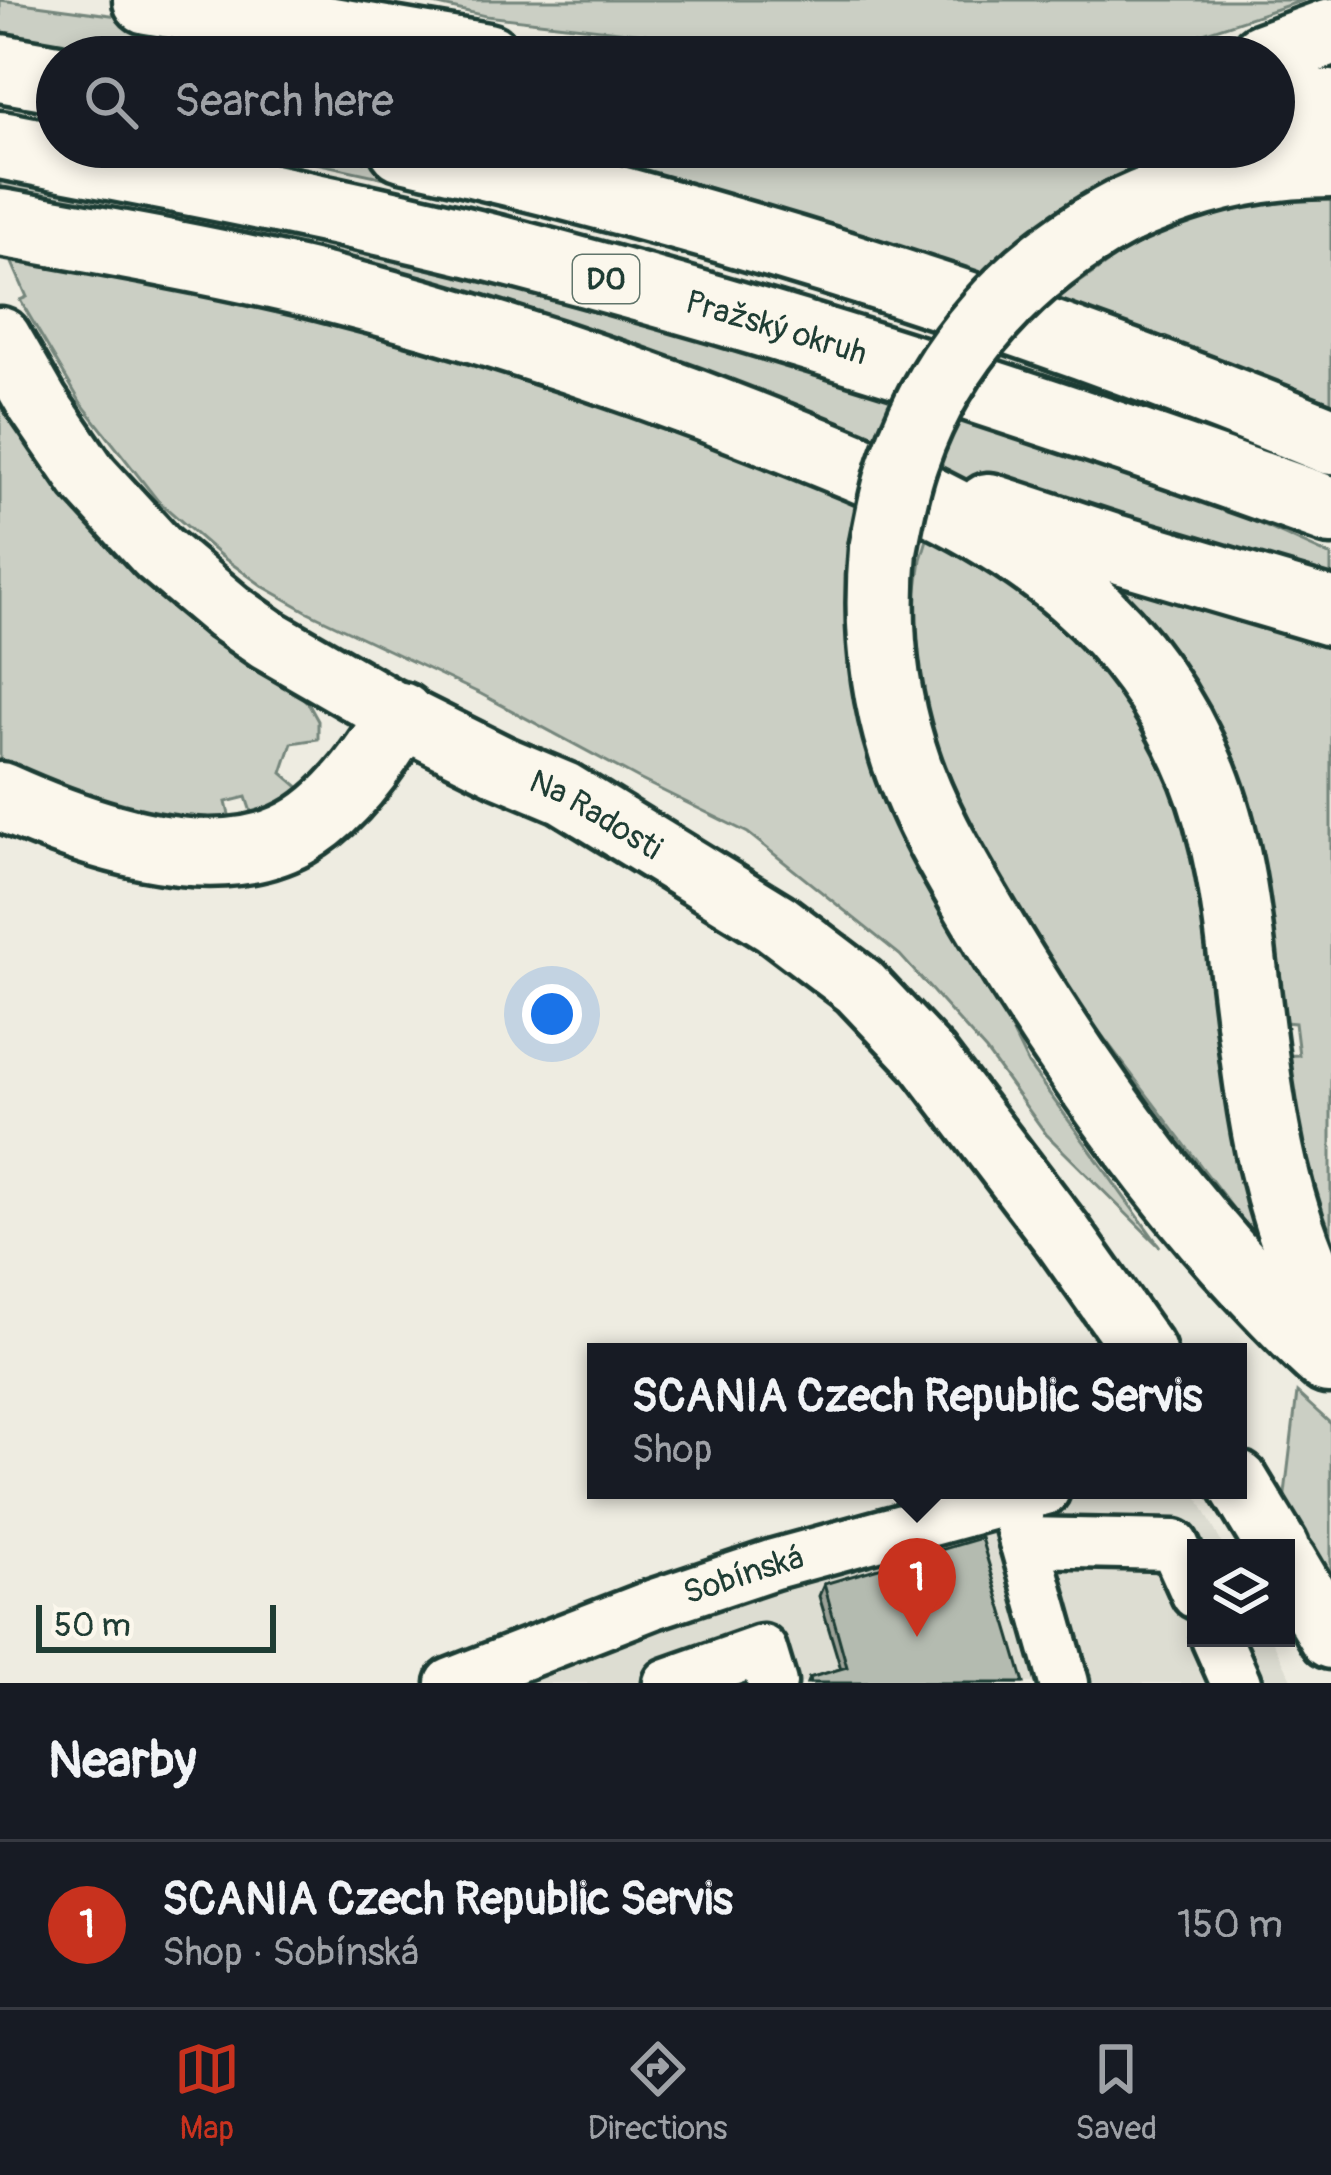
<!DOCTYPE html>
<meta charset="utf-8">
<style>
:root{--surface:#171b24;--page:#20242c;--text:#f1f3f6;--muted:#9ea1a6;--line:#363941;--accent:#c8321e}
body{margin:0;font-family:Pangolin,sans-serif;background:var(--page);color:var(--text)}
.controls{position:absolute;right:36px;bottom:36px;display:grid;overflow:hidden;border-radius:0px;box-shadow:0 6px 18px #0003}
.controls button{width:108px;height:108px;display:grid;place-items:center;padding:0;border:0;border-bottom:3px solid var(--line);background:var(--surface);color:var(--text);font:60px sans-serif}
.scale{position:absolute;left:36px;bottom:30px;width:240px;box-sizing:border-box;padding-left:12px;border:6px solid #1f3d34;border-top:0;font-size:33px;line-height:42px;white-space:nowrap;color:#1f3d34;-webkit-text-stroke:9px #fbf7ec;paint-order:stroke}
.you{position:absolute;left:552px;top:1014px;width:42px;height:42px;margin:-30px;border:9px solid #fff;border-radius:50%;background:#1a73e8;box-shadow:0 0 0 18px #1a73e833}
.badge{display:grid;place-items:center;width:78px;height:78px;border-radius:50%;background:var(--accent);color:#fff;font-size:39px;font-weight:700}
.pin{position:absolute;translate:-50% -99px;filter:drop-shadow(0 3px 6px #0008)}
.pin::after{content:'';position:absolute;top:63px;width:42px;height:36px;background:inherit;clip-path:polygon(0 0,100% 0,50% 100%)}
.popup{position:absolute;left:587px;top:1343px;width:660px;height:156px;box-sizing:border-box;display:grid;place-content:center;border-radius:0px;background:var(--surface);filter:drop-shadow(0 3px 9px #0005);font-size:39px;white-space:nowrap;color:var(--muted)}
.popup b{font-size:45px;color:var(--text)}
.popup::after{content:'';position:absolute;left:50%;top:100%;margin-left:-24px;border:24px solid transparent;border-top-color:var(--surface)}
.list{margin:0;padding:0;list-style:none}
h2{display:flex;justify-content:space-between;align-items:center;height:156px;margin:0;padding:0 48px;font-size:51px}
h2 small{font-size:39px;font-weight:400;color:var(--muted)}
.list li{display:grid;grid-template-columns:78px 1fr auto;gap:36px;align-items:center;box-sizing:border-box;height:168px;padding:0 48px;border-top:3px solid var(--line)}
.list b{display:block;font-size:45px;white-space:nowrap}
.list p{margin:0;font-size:39px;white-space:nowrap;color:var(--muted)}
.list em{font-size:39px;font-style:normal;color:var(--muted)}
.icon{flex:none;width:66px;height:66px;fill:none;stroke:currentColor;stroke-width:2;stroke-linecap:round;stroke-linejoin:round}
.map{position:relative;flex:none;width:1331px;height:1683px;overflow:hidden}
.search{position:absolute;background:var(--surface);box-shadow:0 6px 18px #0003;left:36px;right:36px;top:36px;height:132px;display:flex;align-items:center;gap:30px;box-sizing:border-box;padding:0 42px;border-radius:66px;color:var(--muted);font-size:45px}
.sheet{height:324px;background:var(--surface)}
nav{display:flex;justify-content:space-around;align-items:center;box-sizing:border-box;height:168px;border-top:3px solid var(--line);background:var(--surface);font-size:33px;color:var(--muted)}
nav a{display:grid;justify-items:center;gap:6px}
nav .on{color:var(--accent)}
.map>svg:first-child{display:block}
</style>
<div class="map">
<svg width="1331" height="1683" viewBox="0 0 1331 1683">
<rect width="100%" height="100%" fill="#eeece1"/>
<filter id="ink" filterUnits="userSpaceOnUse"><feTurbulence type="fractalNoise" baseFrequency=".00833" numOctaves="2"/><feDisplacementMap in="SourceGraphic" scale="24" xChannelSelector="R" yChannelSelector="G"/><feConvolveMatrix kernelMatrix="1 2 1 2 8 2 1 2 1" color-interpolation-filters="sRGB"/></filter>
<g filter="url(#ink)">
<!-- built -->
<path fill="#ddddd2" d="M 1094,1490 L 1194,1490 L 1224,1548 L 1196,1548 L 1196,1638 L 1271,1638 L 1294,1683 L 491,1683 L 561,1654 Z"/>
<!-- green -->
<g fill="#cbcfc4" stroke="#75867c" stroke-width="3">
<path d="M 0,0 L 177,24 L 363,57 L 138,57 L 0,35 Z"/>
<path d="M 417,0 L 1304,0 L 1182,40 L 968,55 L 741,45 L 486,16 Z"/>
<path d="M 1274,117 L 1331,117 L 1331,152 C 1271,147 1216,159 1159,179 C 1136,186 1112,193 1090,205 C 1055,223 1023,251 995,278 L 554,147 L 1274,147 Z"/>
<path d="M 237,147 L 306,147 L 598,217 L 944,321 L 1331,464 L 1331,480 L 1296,464 C 1177,420 1059,372 938,332 C 709,257 474,193 237,147 Z"/>
<path d="M 0,175 L 328,233 L 766,348 L 1189,492 L 1331,556 L 1331,600 L 0,202 Z"/>
<path d="M 1331,197 L 1331,403 L 1207,354 L 1054,300 L 1138,242 L 1137,239 L 1211,212 L 1274,199 Z"/>
<path d="M 6,249 L 523,365 L 861,492 L 967,939 L 1028,1064 L 1160,1247 L 1046,1134 L 986,1051 L 900,955 L 748,833 L 639,779 L 481,694 L 308,612 L 264,587 L 221,556 L 158,501 L 81,403 L 20,300 L 27,297 Z"/>
<path d="M 0,388 L 308,703 L 318,721 L 318,739 L 292,743 L 282,773 L 302,790 L 285,804 L 253,818 L 246,797 L 226,802 L 231,823 L 211,832 L 0,773 Z"/>
<path d="M 932,523 L 1047,593 L 1177,762 L 1268,1255 L 1085,1013 L 975,835 L 932,735 L 919,670 L 915,603 L 921,559 Z"/>
<path d="M 1091,563 L 1331,637 L 1331,1277 L 1277,1056 L 1299,1055 L 1295,1023 L 1272,1021 Z"/>
<path d="M 1297,1393 L 1331,1424 L 1331,1579 L 1284,1502 Z"/>
</g>
<g fill="none" stroke-linecap="round" stroke-linejoin="round">
<defs>
<g id="minor">
<path d="M 1017,1516 L 1064,1683"/>
<path d="M 1024,1542 L 1174,1545 L 1196,1594"/>
<path d="M 1216,1638 L 1236,1683"/>
<path id="s1" d="M 451,1683 L 654,1604 L 774,1564 L 1045,1490"/>
<path d="M 668,1683 L 762,1650 L 772,1683"/>
</g>
<g id="major">
<path id="s2" d="M 0,338 L 38,404 L 88,477 L 158,553 L 228,612 L 268,640 L 400,716 L 502,767 L 564,793 L 776,923 L 859,986 L 928,1059 L 1062,1235 L 1145,1352"/>
<path d="M 1238,1482 L 1278,1548"/>
<path d="M 1286,1562 L 1331,1638"/>
</g>
<g id="highway">
<path d="M 147,0 L 487,57"/>
<path d="M 1263,57 L 1331,32"/>
<path d="M 0,68 L 57,78"/>
<path d="M 1274,103 L 1331,104"/>
<path id="s3" d="M 0,145 C 173,178 346,210 516,254 C 791,326 1063,414 1331,511"/>
<path d="M 403,147 C 720,218 1031,318 1331,441"/>
<path d="M 1123,212 C 1189,181 1258,164 1331,164"/>
<path d="M 0,223 C 108,242 217,261 324,287 C 479,326 629,376 777,435 C 880,476 991,520 1075,594 C 1131,643 1175,706 1203,775 C 1227,835 1236,902 1243,965 C 1259,1091 1267,1207 1331,1320"/>
<path d="M 989,507 L 1114,548 L 1331,612"/>
<path d="M 883,550 C 877,617 882,685 902,749 C 922,816 961,877 996,937 C 1070,1059 1152,1177 1250,1282 C 1275,1308 1300,1336 1328,1360"/>
<path d="M 0,796 C 82,833 210,880 296,833 C 340,809 375,759 400,716"/>
</g>
</defs>
<!-- minor casing -->
<use href="#minor" stroke="#1f3d34" stroke-width="57"/>
<!-- major casing -->
<use href="#major" stroke="#1f3d34" stroke-width="69"/>
<!-- highway casing -->
<use href="#highway" stroke="#1f3d34" stroke-width="75"/>
<!-- minor -->
<use href="#minor" stroke="#fbf7ec" stroke-width="48"/>
<!-- major -->
<use href="#major" stroke="#fbf7ec" stroke-width="60"/>
<!-- highway -->
<use href="#highway" stroke="#fbf7ec" stroke-width="66"/>
<defs>
<path id="highway-bridge" d="M 883,550 C 889,520 894,489 905,459 C 942,352 1023,264 1123,212"/>
</defs>
<!-- highway-bridge casing -->
<use href="#highway-bridge" stroke="#1f3d34" stroke-width="75" stroke-linecap="butt"/>
<!-- highway-bridge -->
<use href="#highway-bridge" stroke="#fbf7ec" stroke-width="66"/>
</g>
<!-- wall -->
<path fill="#9ba197" stroke="#1f3d34" stroke-width="3" d="M 824,1584 L 1024,1683 L 807,1683 L 809,1678 L 841,1669 L 819,1596 Z"/>
<!-- building -->
<path fill="#b4bbb0" stroke="#1f3d34" stroke-width="3" d="M 981,1538 L 1024,1683 L 810,1683 L 809,1678 L 847,1667 L 824,1584 Z"/>
</g>
<g text-anchor="middle" dominant-baseline="central" stroke-width="9" stroke-linejoin="round" paint-order="stroke">
<!-- shield labels -->
<rect fill="#fbf7ec" stroke="#61756b" stroke-width="3" x="573" y="255" width="66" height="48" rx="9"/>
<g font-size="30" font-weight="bold" fill="#1f3d34">
<text x="606" y="279">D0</text>
</g>
<!-- street labels -->
<g font-size="33" fill="#1f3d34" stroke="#fbf7ec">
<text stroke="none"><textPath href="#s3" startOffset="798">Pražský okruh</textPath></text>
<text stroke="none"><textPath href="#s2" startOffset="780">Na Radosti</textPath></text>
<text stroke="none"><textPath href="#s1" startOffset="312">Sobínská</textPath></text>
</g>
</g>
</svg>
<div class="controls">
<button><svg class="icon" aria-label="layers" viewBox="0 0 24 24"><path d="M12 4l9 5-9 5-9-5zM3 14l9 5 9-5"/></svg></button>
</div>
<div class="scale">50 m</div>
<div class="you"></div>
<div class="pin badge" style="left:917px;top:1637px">1</div>
<div class="popup"><b>SCANIA Czech Republic Servis</b>Shop</div>
<div class="search"><svg class="icon" aria-label="search" viewBox="0 0 24 24"><circle cx="10" cy="10" r="6"/><path d="M15 15l6 6"/></svg>Search here</div>
</div>
<section class="sheet">
<h2>Nearby<small></small></h2>
<ul class="list">
<li><span class="badge">1</span><div><b>SCANIA Czech Republic Servis</b><p>Shop · Sobínská</p></div><em>150 m</em></li>
</ul>
</section>
<nav>
<a class="on"><svg class="icon" aria-label="map" viewBox="0 0 24 24"><path d="M3 6l6-2 6 2 6-2v14l-6 2-6-2-6 2zM9 4v14M15 6v14"/></svg>Map</a>
<a><svg class="icon" aria-label="directions" viewBox="0 0 24 24"><path d="M12 3l9 9-9 9-9-9zM9 14v-3h6M13 9l2 2-2 2"/></svg>Directions</a>
<a><svg class="icon" aria-label="saved" viewBox="0 0 24 24"><path d="M7 4h10v16l-5-4-5 4z"/></svg>Saved</a>
</nav>
